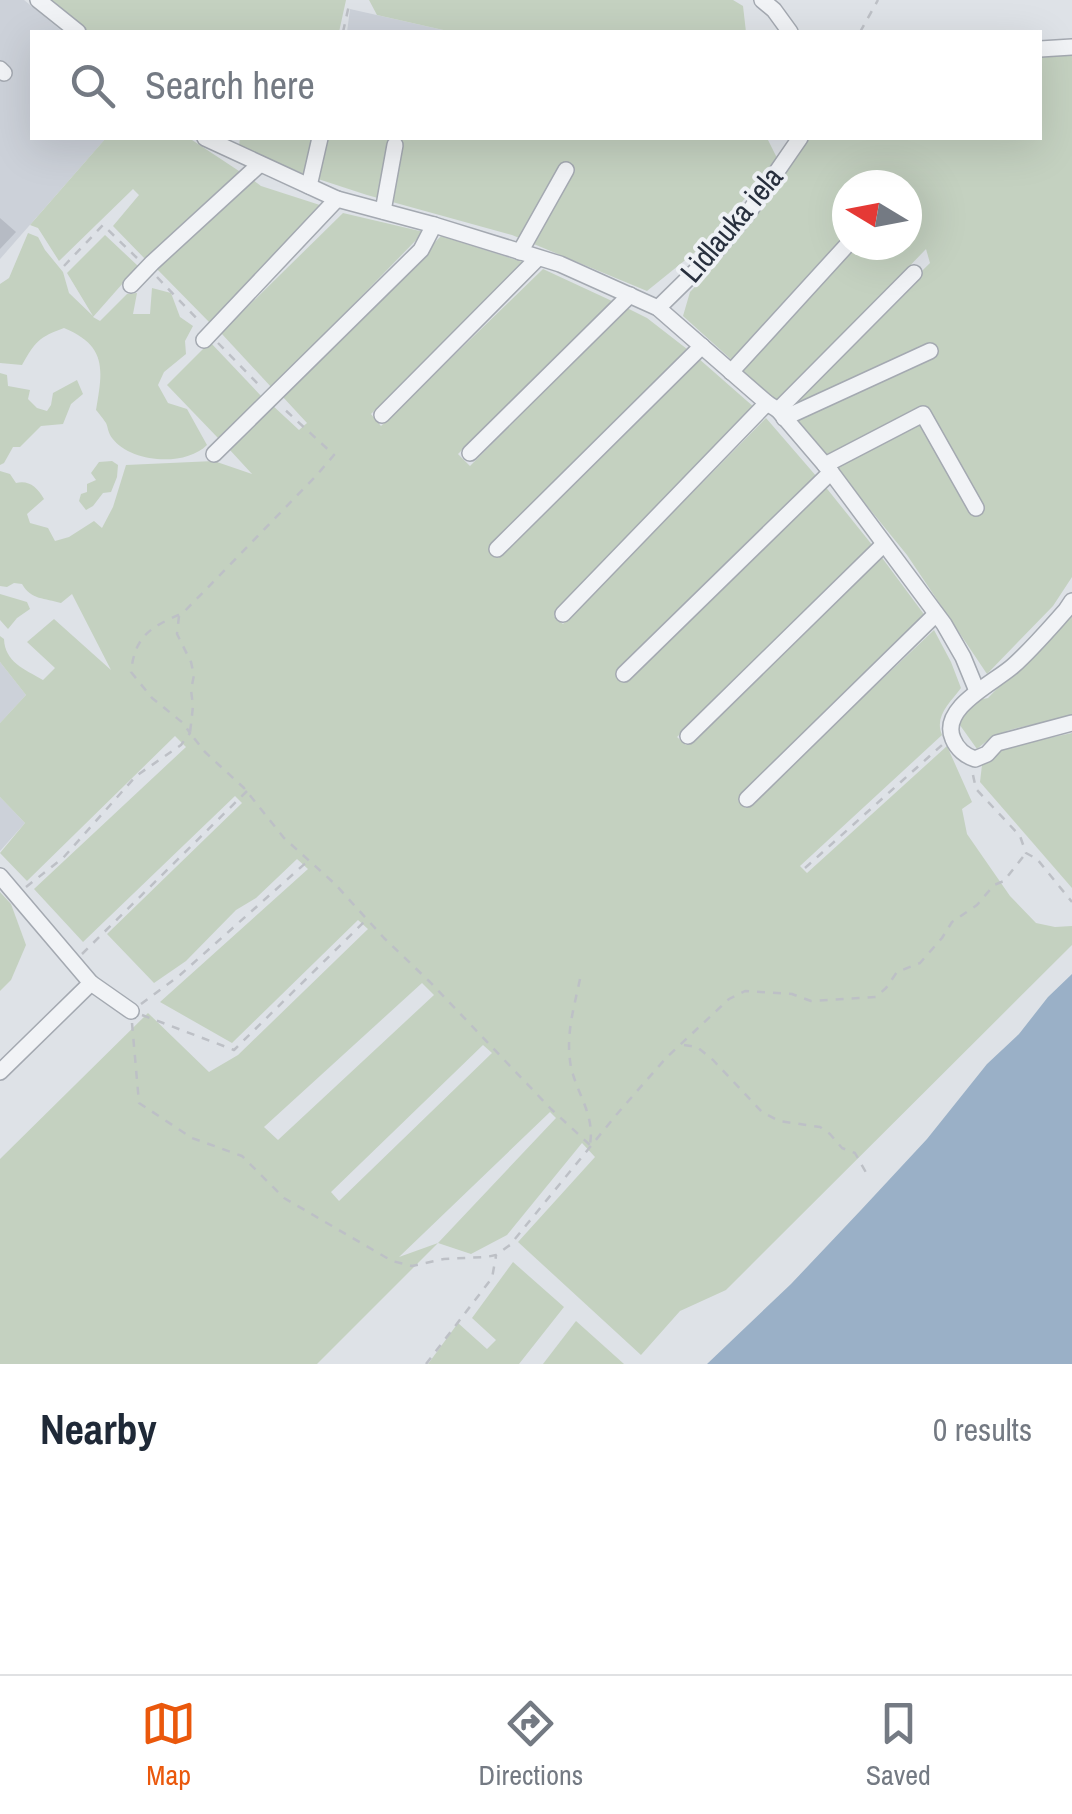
<!DOCTYPE html>
<style>
:root{--surface:#fff;--page:#f6f6f7;--text:#1f2937;--muted:#747a83;--line:#e0e1e3;--accent:#ea580c}
body{margin:0;font-family:"Archivo Narrow",sans-serif;background:var(--page);color:var(--text)}
.compass{position:absolute;left:832px;top:170px;width:90px;height:90px;border-radius:50%;background:var(--surface);box-shadow:0 10px 40px #0002;rotate:280deg}
.list{margin:0;padding:0;list-style:none}
h2{display:flex;justify-content:space-between;align-items:center;height:130px;margin:0;padding:0 40px;font-size:42px}
h2 small{font-size:32px;font-weight:400;color:var(--muted)}
.icon{flex:none;width:55px;height:55px;fill:none;stroke:currentColor;stroke-width:2;stroke-linecap:round;stroke-linejoin:round}
.map{position:relative;flex:none;width:1072px;height:1364px;overflow:hidden}
.search{position:absolute;background:var(--surface);box-shadow:0 10px 40px #0002;left:30px;right:30px;top:30px;height:110px;display:flex;align-items:center;gap:25px;box-sizing:border-box;padding:0 35px;border-radius:0px;color:var(--muted);font-size:38px}
.sheet{height:310px;background:var(--surface)}
nav{display:flex;justify-content:space-around;align-items:center;box-sizing:border-box;height:140px;border-top:2px solid var(--line);background:var(--surface);font-size:28px;color:var(--muted)}
nav a{display:grid;justify-items:center;gap:5px}
nav .on{color:var(--accent)}
.map>svg:first-child{display:block}
</style>
<div class="map">
<svg width="1072" height="1364" viewBox="0 0 1072 1364">
<rect width="100%" height="100%" fill="#dee2e7"/>
<!-- built -->
<g fill="#ccd1d9">
<path d="M 0,0 L 24,0 L 63,32 L 32,32 L 32,138 L 106,138 L 0,259 Z"/>
<path d="M 350,9 L 452,32 L 347,32 Z"/>
<path d="M 0,662 L 26,695 L 0,723 Z"/>
<path d="M 0,797 L 25,823 L 0,851 Z"/>
</g>
<!-- green -->
<g fill="#c4d1c0" fill-rule="evenodd">
<path d="M 47,0 L 346,0 L 339,32 L 84,32 Z"/>
<path d="M 369,0 L 733,0 L 743,6 L 746,32 L 452,32 L 377,15 Z"/>
<path d="M 1050,55 L 1072,56 L 1072,577 L 1053,606 L 987,674 L 907,555 L 833,464 L 925,409 L 829,458 L 792,419 L 938,351 L 936,346 L 787,412 L 783,408 L 930,263 L 926,249 L 778,403 L 742,370 L 854,245 L 907,245 L 907,185 L 847,185 L 847,237 L 735,363 L 683,316 L 690,292 L 718,263 L 808,138 L 1040,138 L 1040,57 Z"/>
<path d="M 106,138 L 189,138 L 242,173 L 147,261 L 113,226 L 139,195 L 133,189 L 59,261 L 38,228 L 30,225 Z"/>
<path d="M 240,138 L 313,138 L 304,174 L 239,146 Z"/>
<path d="M 326,138 L 767,138 L 777,158 L 715,236 L 647,291 L 512,235 L 367,195 L 315,178 Z"/>
<path d="M 253,180 L 261,186 L 323,206 L 211,324 L 155,267 Z"/>
<path d="M 343,213 L 424,232 L 272,388 L 221,333 Z"/>
<path d="M 28,233 L 38,237 L 45,250 L 63,272 L 69,293 L 93,316 L 67,273 L 105,235 L 138,266 L 93,317 L 100,321 L 127,294 L 137,293 L 133,314 L 150,314 L 152,288 L 171,293 L 180,317 L 193,326 L 185,341 L 186,354 L 164,372 L 158,385 L 168,403 L 187,409 L 207,445 C 185,467 131,463 112,438 C 108,433 108,427 106,423 C 104,420 98,412 96,410 C 103,369 107,346 64,328 C 39,337 35,342 22,365 L 0,363 L 0,284 L 9,278 Z"/>
<path d="M 441,236 L 523,262 L 371,414 L 381,426 L 543,269 L 612,301 L 458,454 L 470,466 L 627,308 L 647,318 L 687,349 L 489,550 L 498,558 L 698,358 L 755,408 L 554,616 L 563,624 L 766,418 L 817,477 L 616,675 L 624,682 L 824,485 L 873,546 L 677,737 L 686,745 L 880,555 L 926,617 L 738,801 L 746,808 L 934,630 L 951,662 L 961,688 C 950,703 934,716 942,735 L 800,866 L 807,873 L 947,746 L 972,802 L 962,809 L 967,834 L 1010,896 L 1036,923 L 1055,927 L 1072,926 L 1072,945 L 726,1290 L 680,1311 L 641,1355 L 518,1242 L 595,1157 L 582,1143 L 507,1235 L 471,1254 L 438,1243 L 317,1364 L 0,1364 L 0,1159 L 148,1013 L 209,1072 L 238,1055 L 368,929 L 358,920 L 232,1043 L 160,1002 L 308,869 L 297,859 L 256,898 L 236,910 L 186,961 L 154,983 L 107,934 L 242,803 L 235,796 L 83,942 L 34,889 L 186,747 L 175,736 L 27,881 L 0,853 L 25,823 L 0,797 L 0,723 L 26,695 L 0,662 L 0,636 L 4,639 C 5,662 24,669 43,680 L 55,668 L 27,642 L 54,619 L 111,670 L 72,594 L 61,603 C 45,598 31,600 22,584 L 14,583 L 7,587 L 0,586 L 0,471 L 10,474 L 16,483 C 29,480 37,487 44,499 L 27,514 L 30,523 L 48,528 L 55,541 L 69,537 L 94,521 L 102,528 L 113,507 L 126,465 L 214,461 L 252,474 L 229,449 L 271,404 L 299,430 L 307,423 L 282,396 ZM 422,983 L 434,995 L 278,1140 L 264,1127 ZM 483,1045 L 492,1053 L 339,1201 L 331,1192 ZM 550,1112 L 556,1118 L 438,1243 L 399,1257 Z"/>
<path d="M 210,342 L 263,398 L 218,438 L 167,385 Z"/>
<path d="M 0,373 L 7,375 L 8,386 L 30,390 L 28,399 L 37,408 L 47,411 L 51,405 L 53,393 L 77,380 L 83,394 L 71,404 L 63,424 L 41,426 L 20,447 L 13,447 L 4,463 L 0,465 Z"/>
<path d="M 112,461 L 118,465 L 117,477 L 111,492 L 103,493 L 93,506 L 86,510 L 79,501 L 81,494 L 87,492 L 87,484 L 96,480 L 91,473 L 99,462 Z"/>
<path d="M 0,594 L 27,602 L 30,609 L 17,618 L 8,629 L 0,620 Z"/>
<path d="M 1072,607 L 1072,715 C 1037,728 1007,722 977,749 L 957,721 L 978,700 L 988,698 L 1062,621 Z"/>
<path d="M 1072,733 L 1072,888 L 980,782 L 982,765 L 998,749 Z"/>
<path d="M 0,892 L 11,904 L 26,945 L 11,980 L 0,991 Z"/>
<path d="M 513,1262 L 564,1307 L 519,1364 L 428,1364 L 458,1323 L 487,1349 L 496,1340 L 472,1318 Z"/>
<path d="M 576,1321 L 624,1364 L 543,1364 Z"/>
</g>
<!-- water -->
<path fill="#9ab0c7" d="M 1072,974 L 1072,1364 L 707,1364 L 791,1284 L 861,1210 L 927,1139 L 987,1064 L 1019,1034 L 1048,997 Z"/>
<!-- building -->
<path fill="#b6bbc4" d="M 0,218 L 16,232 L 0,249 Z"/>
<g fill="none" stroke-linecap="round" stroke-linejoin="round">
<defs>
<g id="minor">
<path d="M 38,0 L 78,32"/>
<path d="M 762,0 L 774,10 L 790,32"/>
<path d="M 1040,49 L 1072,47"/>
<path d="M 0,69 L 4,73"/>
<path d="M 205,138 L 337,199 L 434,225 L 560,264 L 658,308 L 767,403 L 778,410 L 831,472 L 944,624 L 963,657 L 977,691"/>
<path d="M 309,186 L 320,138"/>
<path d="M 383,211 L 395,145"/>
<path d="M 520,252 L 566,170"/>
<path d="M 131,285 L 152,263 L 260,164"/>
<path d="M 658,308 L 715,252 L 749,212 L 800,138"/>
<path d="M 204,340 L 337,199"/>
<path d="M 731,372 L 847,245"/>
<path d="M 778,410 L 914,273"/>
<path d="M 382,415 L 538,258"/>
<path d="M 784,418 L 930,351"/>
<path d="M 470,453 L 630,295"/>
<path d="M 214,454 L 421,250 L 434,225"/>
<path d="M 825,465 L 923,414 L 976,508"/>
<path d="M 497,549 L 702,346"/>
<path d="M 1072,601 L 1066,610 C 1049,629 1032,649 1013,666 C 994,683 939,708 953,739 C 957,749 966,756 975,759 L 987,754 L 997,743 L 1072,723"/>
<path d="M 563,614 L 767,403"/>
<path d="M 624,674 L 831,472"/>
<path d="M 688,736 L 883,545"/>
<path d="M 747,799 L 936,614"/>
<path d="M 0,876 L 91,983 L 131,1011"/>
<path d="M 0,1072 L 91,983"/>
</g>
</defs>
<!-- minor casing -->
<use href="#minor" stroke="#a4a9b1" stroke-width="18"/>
<!-- path -->
<g stroke="#bdc0c6" stroke-width="2.5" stroke-dasharray="8 8" stroke-linecap="butt">
<path d="M 343,32 L 349,5"/>
<path d="M 860,32 L 878,0"/>
<path d="M 64,266 L 103,225 L 137,258"/>
<path d="M 157,277 L 200,322"/>
<path d="M 218,343 L 261,387"/>
<path d="M 179,616 L 177,634 L 191,662 L 194,675 L 191,690 L 193,706 L 190,733 L 205,752 L 244,788 L 284,838 L 335,884 L 384,938 L 430,982 L 551,1109 L 590,1145"/>
<path d="M 973,775 L 976,789 L 1020,836 L 1026,853 L 1037,859 L 1072,902"/>
<path d="M 805,868 L 942,745"/>
<path d="M 26,887 L 63,858 L 136,776 L 181,745 L 190,733 L 183,723 L 152,698 L 131,672 C 135,635 151,627 183,613 L 316,476 L 334,455 L 282,407"/>
<path d="M 82,954 L 247,791"/>
<path d="M 580,979 C 574,1008 565,1036 571,1067 C 577,1094 595,1115 590,1144"/>
<path d="M 141,1004 L 180,975 L 309,860"/>
<path d="M 142,1015 L 234,1050 L 365,921"/>
<path d="M 132,1023 L 139,1103 L 192,1138 L 242,1156 L 284,1198 L 392,1261 L 412,1266 L 444,1259 L 486,1257 L 496,1255 L 510,1245 L 617,1114 L 666,1058 L 729,999 L 745,991 L 792,994 L 811,1001 L 876,997 L 886,988 L 897,972 L 920,963 L 942,938 L 952,922 L 977,905 L 994,885 L 1004,881 L 1026,853"/>
<path d="M 684,1045 L 697,1047 L 713,1060 L 762,1112 L 779,1121 L 820,1127 L 830,1134 L 842,1148 L 855,1153 L 868,1176"/>
<path d="M 426,1364 L 492,1278 L 496,1256"/>
</g>
<!-- minor -->
<use href="#minor" stroke="#f1f3f6" stroke-width="15"/>
</g>
<g text-anchor="middle" dominant-baseline="central" stroke-width="8" stroke-linejoin="round" paint-order="stroke">
<!-- street labels -->
<g font-size="30" fill="#28303e" stroke="#eef1f5">
<text transform="translate(731 224) rotate(-50)">Lidlauka iela</text>
</g>
</g>
</svg>
<svg class="compass" viewBox="-18 -18 36 36"><path d="M0-13l5 13h-10z" fill="#e53935"/><path d="M0 13l5-13h-10z" fill="#747a83"/></svg>
<div class="search"><svg class="icon" aria-label="search" viewBox="0 0 24 24"><circle cx="10" cy="10" r="6"/><path d="M15 15l6 6"/></svg>Search here</div>
</div>
<section class="sheet">
<h2>Nearby<small>0 results</small></h2>
<ul class="list">
</ul>
</section>
<nav>
<a class="on"><svg class="icon" aria-label="map" viewBox="0 0 24 24"><path d="M3 6l6-2 6 2 6-2v14l-6 2-6-2-6 2zM9 4v14M15 6v14"/></svg>Map</a>
<a><svg class="icon" aria-label="directions" viewBox="0 0 24 24"><path d="M12 3l9 9-9 9-9-9zM9 14v-3h6M13 9l2 2-2 2"/></svg>Directions</a>
<a><svg class="icon" aria-label="saved" viewBox="0 0 24 24"><path d="M7 4h10v16l-5-4-5 4z"/></svg>Saved</a>
</nav>
